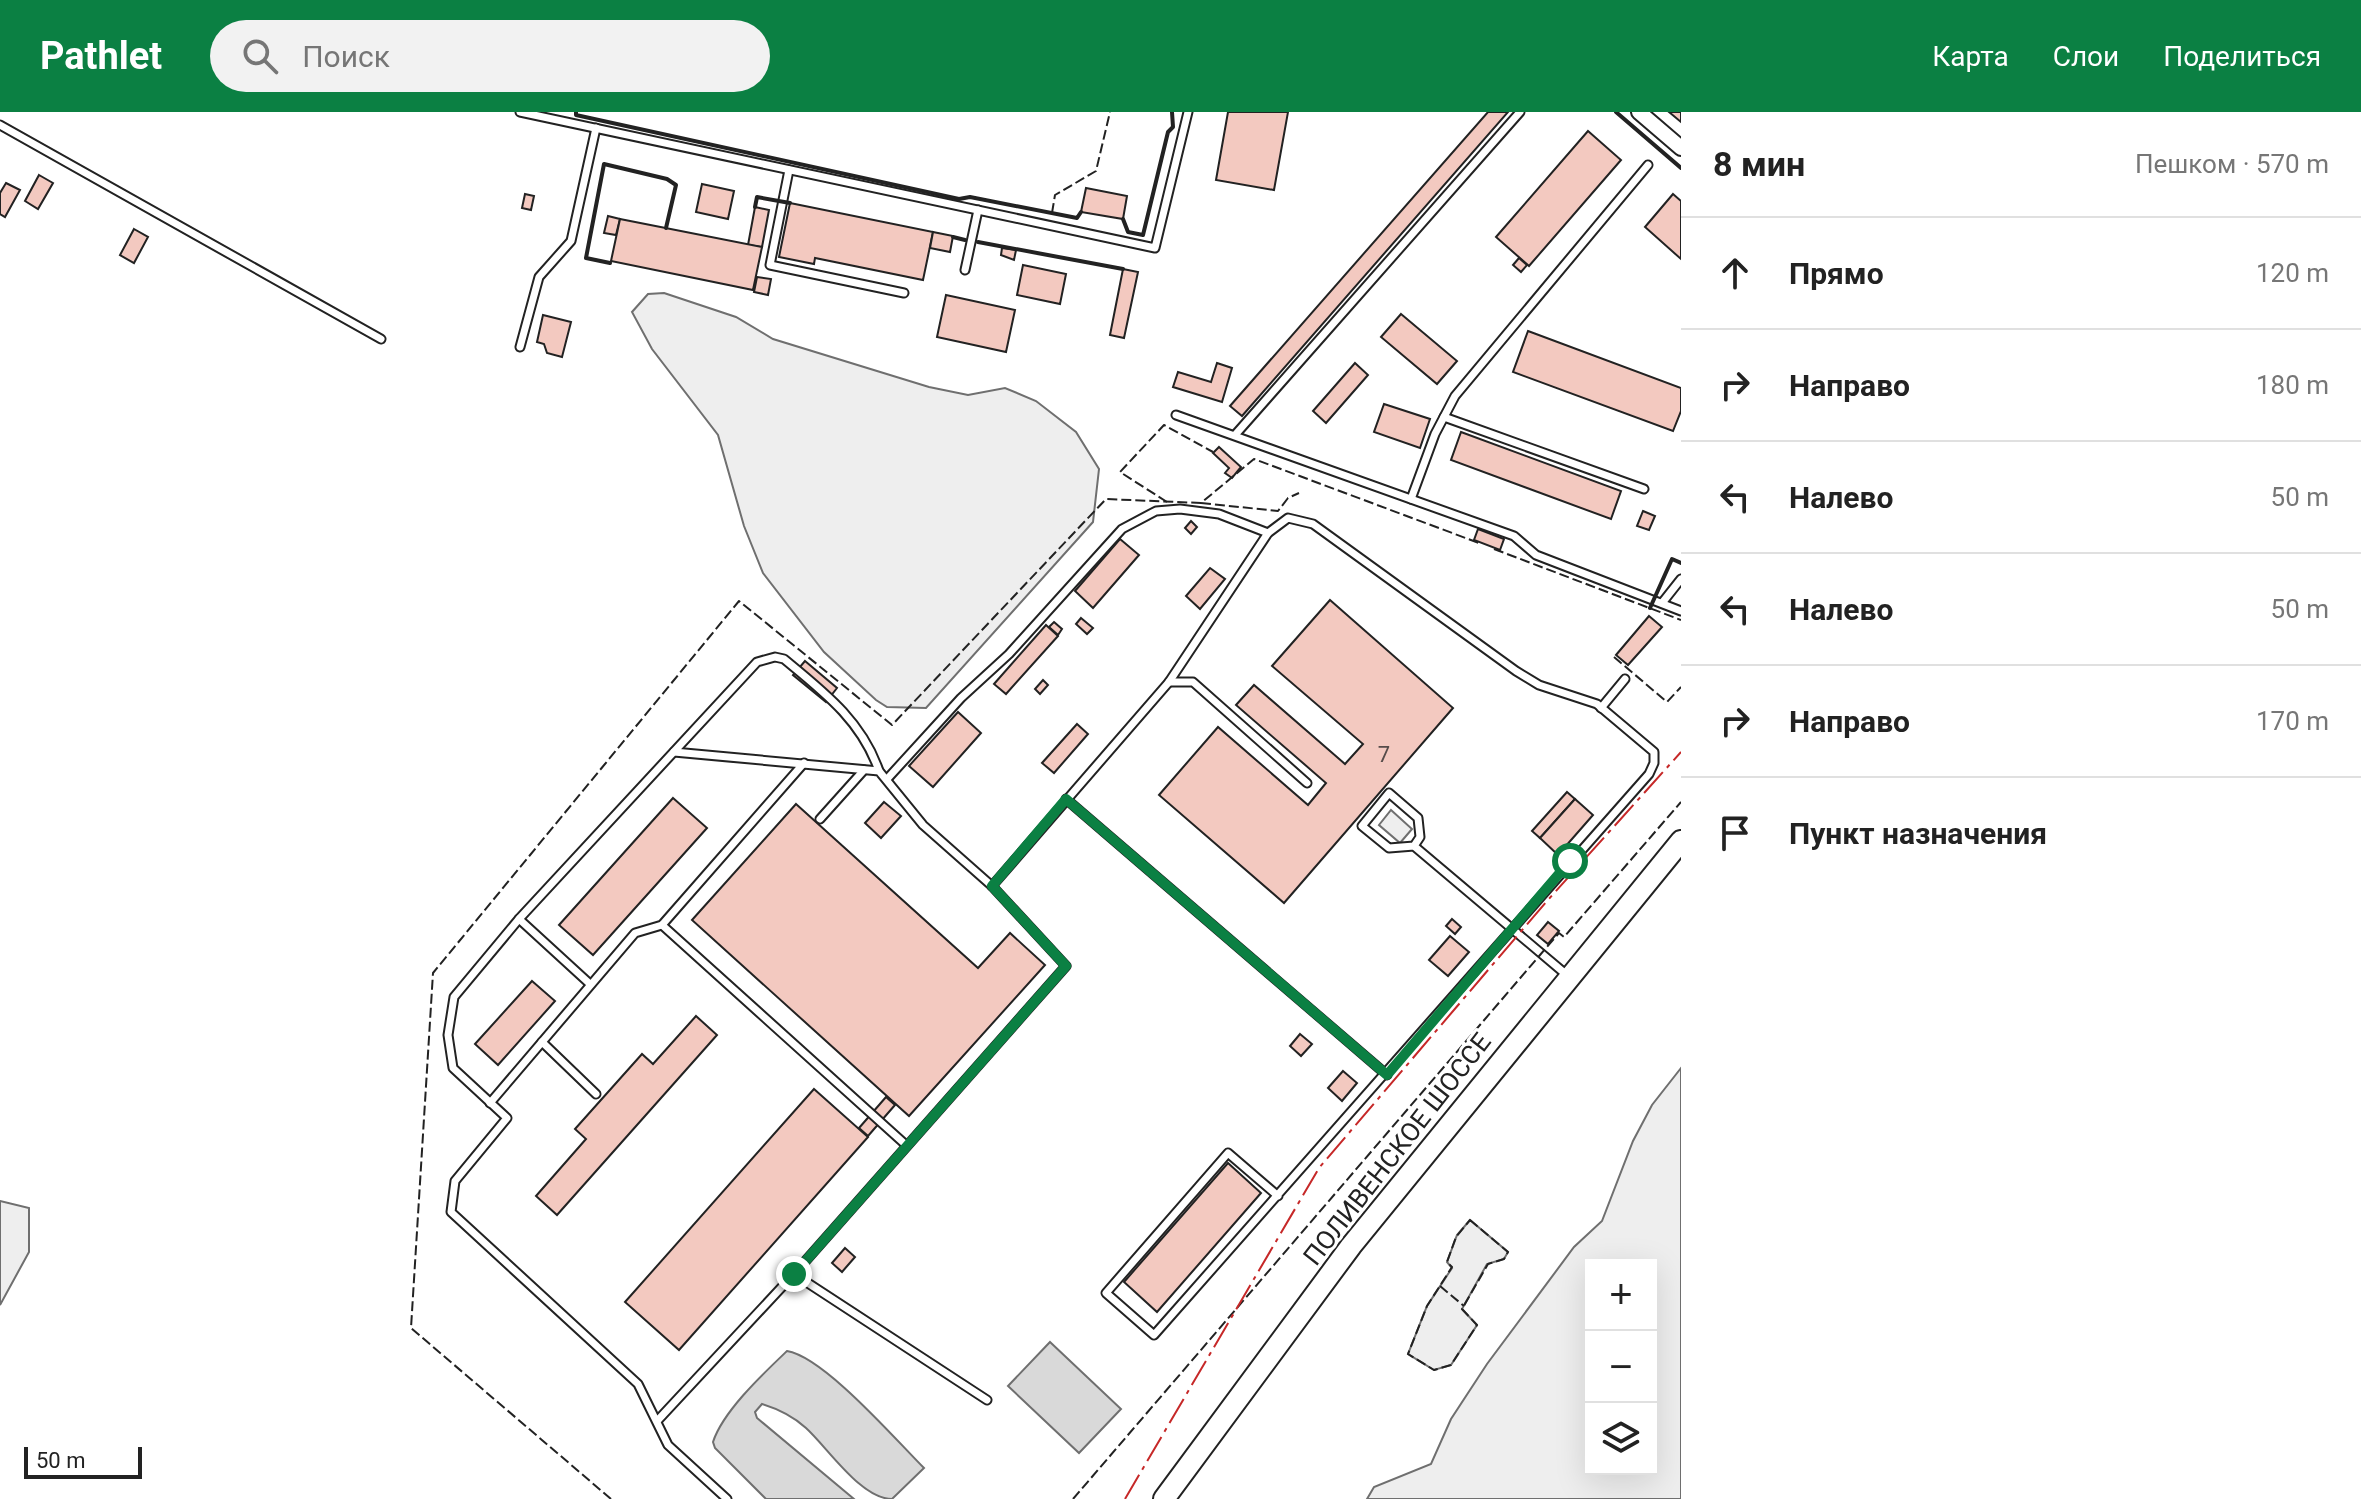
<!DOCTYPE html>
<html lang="ru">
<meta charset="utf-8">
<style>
:root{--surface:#fff;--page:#f2f2f2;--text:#222;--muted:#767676;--line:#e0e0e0;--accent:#0b8043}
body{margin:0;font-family:Roboto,sans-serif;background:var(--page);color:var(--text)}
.controls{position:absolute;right:24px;bottom:24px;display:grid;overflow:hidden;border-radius:0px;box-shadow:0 8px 32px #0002}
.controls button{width:72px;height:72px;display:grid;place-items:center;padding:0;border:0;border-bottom:2px solid var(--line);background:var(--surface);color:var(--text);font:40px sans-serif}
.scale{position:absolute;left:24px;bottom:20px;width:118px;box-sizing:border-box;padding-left:8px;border:4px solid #222;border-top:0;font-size:22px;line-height:28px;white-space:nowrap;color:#222;-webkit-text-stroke:6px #fff;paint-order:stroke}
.stop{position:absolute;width:24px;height:24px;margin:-18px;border:6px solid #0b8043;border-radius:50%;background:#fff}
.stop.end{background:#0b8043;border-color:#fff;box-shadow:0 2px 8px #0008}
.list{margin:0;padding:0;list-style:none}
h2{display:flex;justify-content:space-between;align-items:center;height:104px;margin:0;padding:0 32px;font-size:34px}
h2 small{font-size:26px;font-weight:400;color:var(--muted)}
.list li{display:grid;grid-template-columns:52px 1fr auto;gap:24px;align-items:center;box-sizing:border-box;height:112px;padding:0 32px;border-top:2px solid var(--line)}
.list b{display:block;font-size:30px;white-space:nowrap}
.list em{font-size:26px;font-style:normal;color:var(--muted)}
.icon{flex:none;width:44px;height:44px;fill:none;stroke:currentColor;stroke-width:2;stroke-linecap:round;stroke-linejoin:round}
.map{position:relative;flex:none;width:1681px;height:1387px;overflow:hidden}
header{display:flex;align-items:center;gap:48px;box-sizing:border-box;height:112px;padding:0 40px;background:var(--accent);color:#fff}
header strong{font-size:38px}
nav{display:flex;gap:44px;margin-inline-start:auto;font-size:28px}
.search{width:560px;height:72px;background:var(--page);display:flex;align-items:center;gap:20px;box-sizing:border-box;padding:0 28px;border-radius:44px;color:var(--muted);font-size:30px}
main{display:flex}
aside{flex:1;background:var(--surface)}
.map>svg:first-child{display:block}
</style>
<header>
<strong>Pathlet</strong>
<div class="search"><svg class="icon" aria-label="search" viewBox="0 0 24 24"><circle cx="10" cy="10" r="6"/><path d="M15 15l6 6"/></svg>Поиск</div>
<nav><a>Карта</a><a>Слои</a><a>Поделиться</a></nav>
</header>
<main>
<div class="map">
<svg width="1681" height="1387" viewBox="0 0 1681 1387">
<rect width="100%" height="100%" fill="#fff"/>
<!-- green -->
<g fill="#eee" stroke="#6f6f6f" stroke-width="2" fill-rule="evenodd">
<path d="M 664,181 L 736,205 L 773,227 L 929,275 L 968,283 L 1005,276 L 1036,289 L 1076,320 L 1099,357 L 1093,410 L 926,596 L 887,595 L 876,588 L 824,540 L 763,461 L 744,414 L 718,323 L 652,237 L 632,200 L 648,182 Z"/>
<path d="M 1391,698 L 1412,717 L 1400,731 L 1379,713 Z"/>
<path d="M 1681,956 L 1681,1387 L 1367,1387 L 1374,1375 L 1431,1352 L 1451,1307 L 1487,1252 L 1574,1135 L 1602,1109 L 1633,1029 L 1652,993 ZM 1591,1153 L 1651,1153 L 1651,1357 L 1591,1357 Z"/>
<path d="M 0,1089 L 29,1096 L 29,1140 L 0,1193 Z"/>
<path d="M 1470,1108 L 1508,1140 L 1504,1147 L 1487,1152 L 1462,1197 L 1477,1213 L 1451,1253 L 1434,1258 L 1408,1242 L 1427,1194 L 1452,1156 L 1447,1150 L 1457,1123 Z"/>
</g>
<!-- water -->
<g fill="#d9d9d9" stroke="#6f6f6f" stroke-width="2">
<path d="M 1050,1230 L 1121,1297 L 1079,1341 L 1008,1274 Z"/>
<path d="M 787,1239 C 824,1245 895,1327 924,1356 L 892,1387 C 861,1387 828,1336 806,1316 C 794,1305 778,1297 762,1292 L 755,1300 L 757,1306 L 854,1387 L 766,1387 L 715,1336 L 713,1330 C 723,1299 764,1261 787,1239 Z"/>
</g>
<!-- building -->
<g fill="#f3c9c0" stroke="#222" stroke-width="2">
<path d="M 1228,0 L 1288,0 L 1274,78 L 1216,68 Z"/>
<path d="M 1488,0 L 1508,0 L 1242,304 L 1230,294 Z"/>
<path d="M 1669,0 L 1681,0 L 1681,10 Z"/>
<path d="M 1588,19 L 1621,48 L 1529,154 L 1496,125 Z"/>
<path d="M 39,63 L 53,71 L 38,97 L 25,89 Z"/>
<path d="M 6,71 L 20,78 L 5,105 L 0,102 L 0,81 Z"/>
<path d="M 702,72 L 734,79 L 728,107 L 696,100 Z"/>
<path d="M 1086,76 L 1127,84 L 1123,107 L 1081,100 Z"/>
<path d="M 525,82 L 534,84 L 531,98 L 522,96 Z"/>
<path d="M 1673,82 L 1681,89 L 1681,147 L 1645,115 Z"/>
<path d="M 790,91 L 933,120 L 923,168 L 815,146 L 814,152 L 779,145 Z"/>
<path d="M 755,95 L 769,98 L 762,135 L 748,133 Z"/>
<path d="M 608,104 L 620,107 L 616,123 L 604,121 Z"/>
<path d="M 620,107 L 762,135 L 753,178 L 611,149 Z"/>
<path d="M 134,117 L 148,125 L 134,151 L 120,143 Z"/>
<path d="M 933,120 L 953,124 L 950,140 L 930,136 Z"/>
<path d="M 1002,136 L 1016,138 L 1014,148 L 1001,143 Z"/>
<path d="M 1519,146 L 1527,153 L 1521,160 L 1513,153 Z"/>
<path d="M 1023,153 L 1066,162 L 1060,192 L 1017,183 Z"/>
<path d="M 1123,157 L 1138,160 L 1124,226 L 1110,223 Z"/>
<path d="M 757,165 L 771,167 L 768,183 L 754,180 Z"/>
<path d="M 946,183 L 1015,198 L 1006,240 L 937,225 Z"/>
<path d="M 1401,202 L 1457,249 L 1437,272 L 1381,225 Z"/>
<path d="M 543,203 L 571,210 L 562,245 L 547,241 L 544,232 L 537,230 Z"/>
<path d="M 1528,219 L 1681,276 L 1681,299 L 1673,319 L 1513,260 Z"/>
<path d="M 1217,251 L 1232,256 L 1222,290 L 1173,275 L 1178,260 L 1211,270 Z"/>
<path d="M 1355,251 L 1368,263 L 1326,311 L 1313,299 Z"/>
<path d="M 1384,292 L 1430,307 L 1420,336 L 1374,320 Z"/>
<path d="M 1461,320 L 1621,379 L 1611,407 L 1451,348 Z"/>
<path d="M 1219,335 L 1241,355 L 1232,366 L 1225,361 L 1229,356 L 1213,341 Z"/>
<path d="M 1643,399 L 1655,404 L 1649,418 L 1637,414 Z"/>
<path d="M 1191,409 L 1197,415 L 1191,422 L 1185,416 Z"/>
<path d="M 1478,417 L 1504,427 L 1500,438 L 1474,428 Z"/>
<path d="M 1120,427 L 1139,443 L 1093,496 L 1075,479 Z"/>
<path d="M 1210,456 L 1225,467 L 1200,497 L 1186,484 Z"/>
<path d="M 1330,488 L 1453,596 L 1284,791 L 1159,683 L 1218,615 L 1308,693 L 1326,671 L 1236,593 L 1254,573 L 1345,652 L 1363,632 L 1272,554 Z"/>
<path d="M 1649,504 L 1662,515 L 1628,553 L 1616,543 Z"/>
<path d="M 1081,506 L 1093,516 L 1087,522 L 1076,512 Z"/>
<path d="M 1054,510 L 1062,517 L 1058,523 L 1049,515 Z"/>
<path d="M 1046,513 L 1058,524 L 1006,582 L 994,572 Z"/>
<path d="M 805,549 L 837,576 L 826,590 L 793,563 Z"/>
<path d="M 1043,568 L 1048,573 L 1040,582 L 1035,577 Z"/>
<path d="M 958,600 L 981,621 L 933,675 L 909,654 Z"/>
<path d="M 1077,612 L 1088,622 L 1054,661 L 1042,651 Z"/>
<path d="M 1567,680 L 1575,687 L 1540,726 L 1532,719 Z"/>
<path d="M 673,686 L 707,716 L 593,843 L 559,813 Z"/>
<path d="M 1575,687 L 1593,703 L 1558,743 L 1540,726 Z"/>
<path d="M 884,690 L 901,704 L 881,726 L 865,711 Z"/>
<path d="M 796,692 L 978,856 L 1010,821 L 1045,853 L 909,1004 L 692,808 Z"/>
<path d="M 1452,807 L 1461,815 L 1455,822 L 1446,814 Z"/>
<path d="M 1548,810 L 1559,819 L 1548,832 L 1537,823 Z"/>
<path d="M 1450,824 L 1469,840 L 1448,864 L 1429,848 Z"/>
<path d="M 532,869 L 555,889 L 498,953 L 475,932 Z"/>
<path d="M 696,904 L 717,923 L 557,1103 L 536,1084 L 586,1027 L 575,1017 L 642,942 L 653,952 Z"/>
<path d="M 1300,922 L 1312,932 L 1301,944 L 1290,934 Z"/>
<path d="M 1343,959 L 1357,971 L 1342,989 L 1328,976 Z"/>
<path d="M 814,977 L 868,1025 L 679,1238 L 625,1190 Z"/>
<path d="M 886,985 L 895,993 L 868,1024 L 859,1016 Z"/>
<path d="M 1228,1051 L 1261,1081 L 1157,1200 L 1124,1170 Z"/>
<path d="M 845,1136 L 855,1145 L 842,1160 L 832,1151 Z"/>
</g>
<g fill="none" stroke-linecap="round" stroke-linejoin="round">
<defs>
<g id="lane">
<path d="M 520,0 L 1155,136 L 1188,0"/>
<path d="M 0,13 L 381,227"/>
<path d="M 789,58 L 770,153 L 904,181"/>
<path d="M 965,158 L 978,98"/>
<path d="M 520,235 L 539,165 L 571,129 L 596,16"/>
<path d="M 1176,303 L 1514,424 L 1536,443 L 1681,499"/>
<path d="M 1444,305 L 1644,377"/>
<path d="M 1235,323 L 1520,0"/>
<path d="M 1411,387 L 1435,322 L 1455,284 L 1648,53"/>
<path d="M 1662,491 L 1681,467"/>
<path d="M 1169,570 L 1193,570 L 1307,671"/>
<path d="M 1601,596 L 1625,567"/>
<path d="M 888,666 L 961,586 L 1009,542 L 1122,417 L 1156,399 L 1180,397 L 1219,402 L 1268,421"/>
<path d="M 1066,687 L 1387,963"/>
<path d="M 820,707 L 864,658"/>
<path d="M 1414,734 L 1420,725 L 1418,706 L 1389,681 L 1362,714 L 1389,736 L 1414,734 L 1568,864"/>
<path d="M 992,774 L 1169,570 L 1268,421 L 1288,406 L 1313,412 L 1516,559 L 1539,573 L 1597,592 L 1654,640 L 1654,651 L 1649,662 L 1154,1223 L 1106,1181 L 1228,1041 L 1278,1084"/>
<path d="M 519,807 L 590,872"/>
<path d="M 662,813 L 906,1033"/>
<path d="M 542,930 L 596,982"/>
<path d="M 490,991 L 635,821 L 662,813 L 804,651"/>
<path d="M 794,1162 L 987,1288"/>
<path d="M 658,1308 L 794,1162 L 1066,854 L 992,774 L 923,713 L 879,659 L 674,640"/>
<path d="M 727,1387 L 668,1333 L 638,1272 L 451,1100 L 455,1069 L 507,1006 L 453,956 L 448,923 L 454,885 L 519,807 L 757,550 L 775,545 L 784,547 C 824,580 862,609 879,659"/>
</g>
<path id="street" d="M 1639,0 L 1681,36"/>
<path id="secondary" d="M 1164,1387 L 1351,1134 L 1681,729"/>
</defs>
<!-- lane casing -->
<use href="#lane" stroke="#222" stroke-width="11"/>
<!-- street casing -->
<use href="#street" stroke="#222" stroke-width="18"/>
<!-- secondary casing -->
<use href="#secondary" stroke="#222" stroke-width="24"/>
<!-- lane -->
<use href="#lane" stroke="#fff" stroke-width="7"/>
<!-- street -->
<use href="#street" stroke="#fff" stroke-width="14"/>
<!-- secondary -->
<use href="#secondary" stroke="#fff" stroke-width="20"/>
<!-- fence -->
<g stroke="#222" stroke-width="2" stroke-dasharray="10 4" stroke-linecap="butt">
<path d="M 1052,101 L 1055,83 L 1096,59 L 1110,0"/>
<path d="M 1167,390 L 1120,360 L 1164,313 L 1213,340"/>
<path d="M 1201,391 L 1278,399 L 1288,386 L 1299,381"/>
<path d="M 1494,437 L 1681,508"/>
<path d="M 1614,545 L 1667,590 L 1681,575"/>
<path d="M 1470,1108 L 1508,1140 L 1504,1147 L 1488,1152 L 1462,1197 L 1477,1213 L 1451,1253 L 1434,1258 L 1408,1242 L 1427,1194 L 1452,1155 L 1447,1150 L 1456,1125 Z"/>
<path d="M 1440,1174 L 1464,1194"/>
<path d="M 611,1387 L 411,1216 L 433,861 L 739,489 L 892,613 L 1106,387 L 1201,391 L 1254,347 L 1479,431"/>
<path d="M 1073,1387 L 1540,843 L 1559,821 L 1564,825 L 1681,690"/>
</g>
<!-- wall -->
<g stroke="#222" stroke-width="4">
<path d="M 576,0 L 576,3 L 959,87 L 970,85 L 1077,106 L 1081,100"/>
<path d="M 1616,0 L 1681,56"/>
<path d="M 755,95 L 757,85 L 790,91"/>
<path d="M 1123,107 L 1128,120 L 1143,123 L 1168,20 L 1173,15 L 1172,0"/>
<path d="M 953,125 L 965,128"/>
<path d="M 978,130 L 1123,157"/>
<path d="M 610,151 L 586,146 L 604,52 L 667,67 L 676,73 L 666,116"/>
<path d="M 1650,496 L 1672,447 L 1681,451"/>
</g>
<!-- power -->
<path stroke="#c62828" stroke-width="2" stroke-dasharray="28 6 4 6" stroke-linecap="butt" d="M 1125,1387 L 1319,1056 L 1547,789 L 1681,640"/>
</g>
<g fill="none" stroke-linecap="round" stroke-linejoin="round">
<!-- route -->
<path stroke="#0b8043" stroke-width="10" d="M 794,1162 L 1066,854 L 992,774 L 1066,687 L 1387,963 L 1570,749"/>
</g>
<g text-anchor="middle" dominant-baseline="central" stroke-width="6" stroke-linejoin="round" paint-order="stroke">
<!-- number labels -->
<g font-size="22" fill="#564c4a">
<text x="1384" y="642">7</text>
</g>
<!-- street labels -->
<g font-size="26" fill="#222" stroke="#fff">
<text transform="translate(1397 1037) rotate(-52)">ПОЛИВЕНСКОЕ ШОССЕ</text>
</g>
</g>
</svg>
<div class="controls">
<button>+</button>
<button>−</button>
<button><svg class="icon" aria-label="layers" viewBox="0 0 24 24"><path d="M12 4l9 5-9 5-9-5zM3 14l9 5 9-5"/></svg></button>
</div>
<div class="scale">50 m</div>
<div class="stop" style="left:1570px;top:749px"></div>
<div class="stop end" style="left:794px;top:1162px"></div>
</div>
<aside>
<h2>8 мин<small>Пешком · 570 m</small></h2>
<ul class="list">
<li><svg class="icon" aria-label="ahead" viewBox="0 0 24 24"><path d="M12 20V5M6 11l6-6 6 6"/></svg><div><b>Прямо</b></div><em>120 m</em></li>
<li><svg class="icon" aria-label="right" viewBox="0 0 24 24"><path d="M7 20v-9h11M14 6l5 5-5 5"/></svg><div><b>Направо</b></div><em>180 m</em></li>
<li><svg class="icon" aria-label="left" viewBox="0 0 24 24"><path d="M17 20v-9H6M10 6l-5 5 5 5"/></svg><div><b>Налево</b></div><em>50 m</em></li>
<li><svg class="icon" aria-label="left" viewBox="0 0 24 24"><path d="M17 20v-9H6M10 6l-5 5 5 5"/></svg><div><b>Налево</b></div><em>50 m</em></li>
<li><svg class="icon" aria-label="right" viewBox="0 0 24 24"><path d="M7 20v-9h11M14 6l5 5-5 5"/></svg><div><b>Направо</b></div><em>170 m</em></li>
<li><svg class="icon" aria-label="arrive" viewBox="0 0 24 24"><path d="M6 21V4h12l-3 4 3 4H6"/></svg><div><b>Пункт назначения</b></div></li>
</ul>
</aside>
</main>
